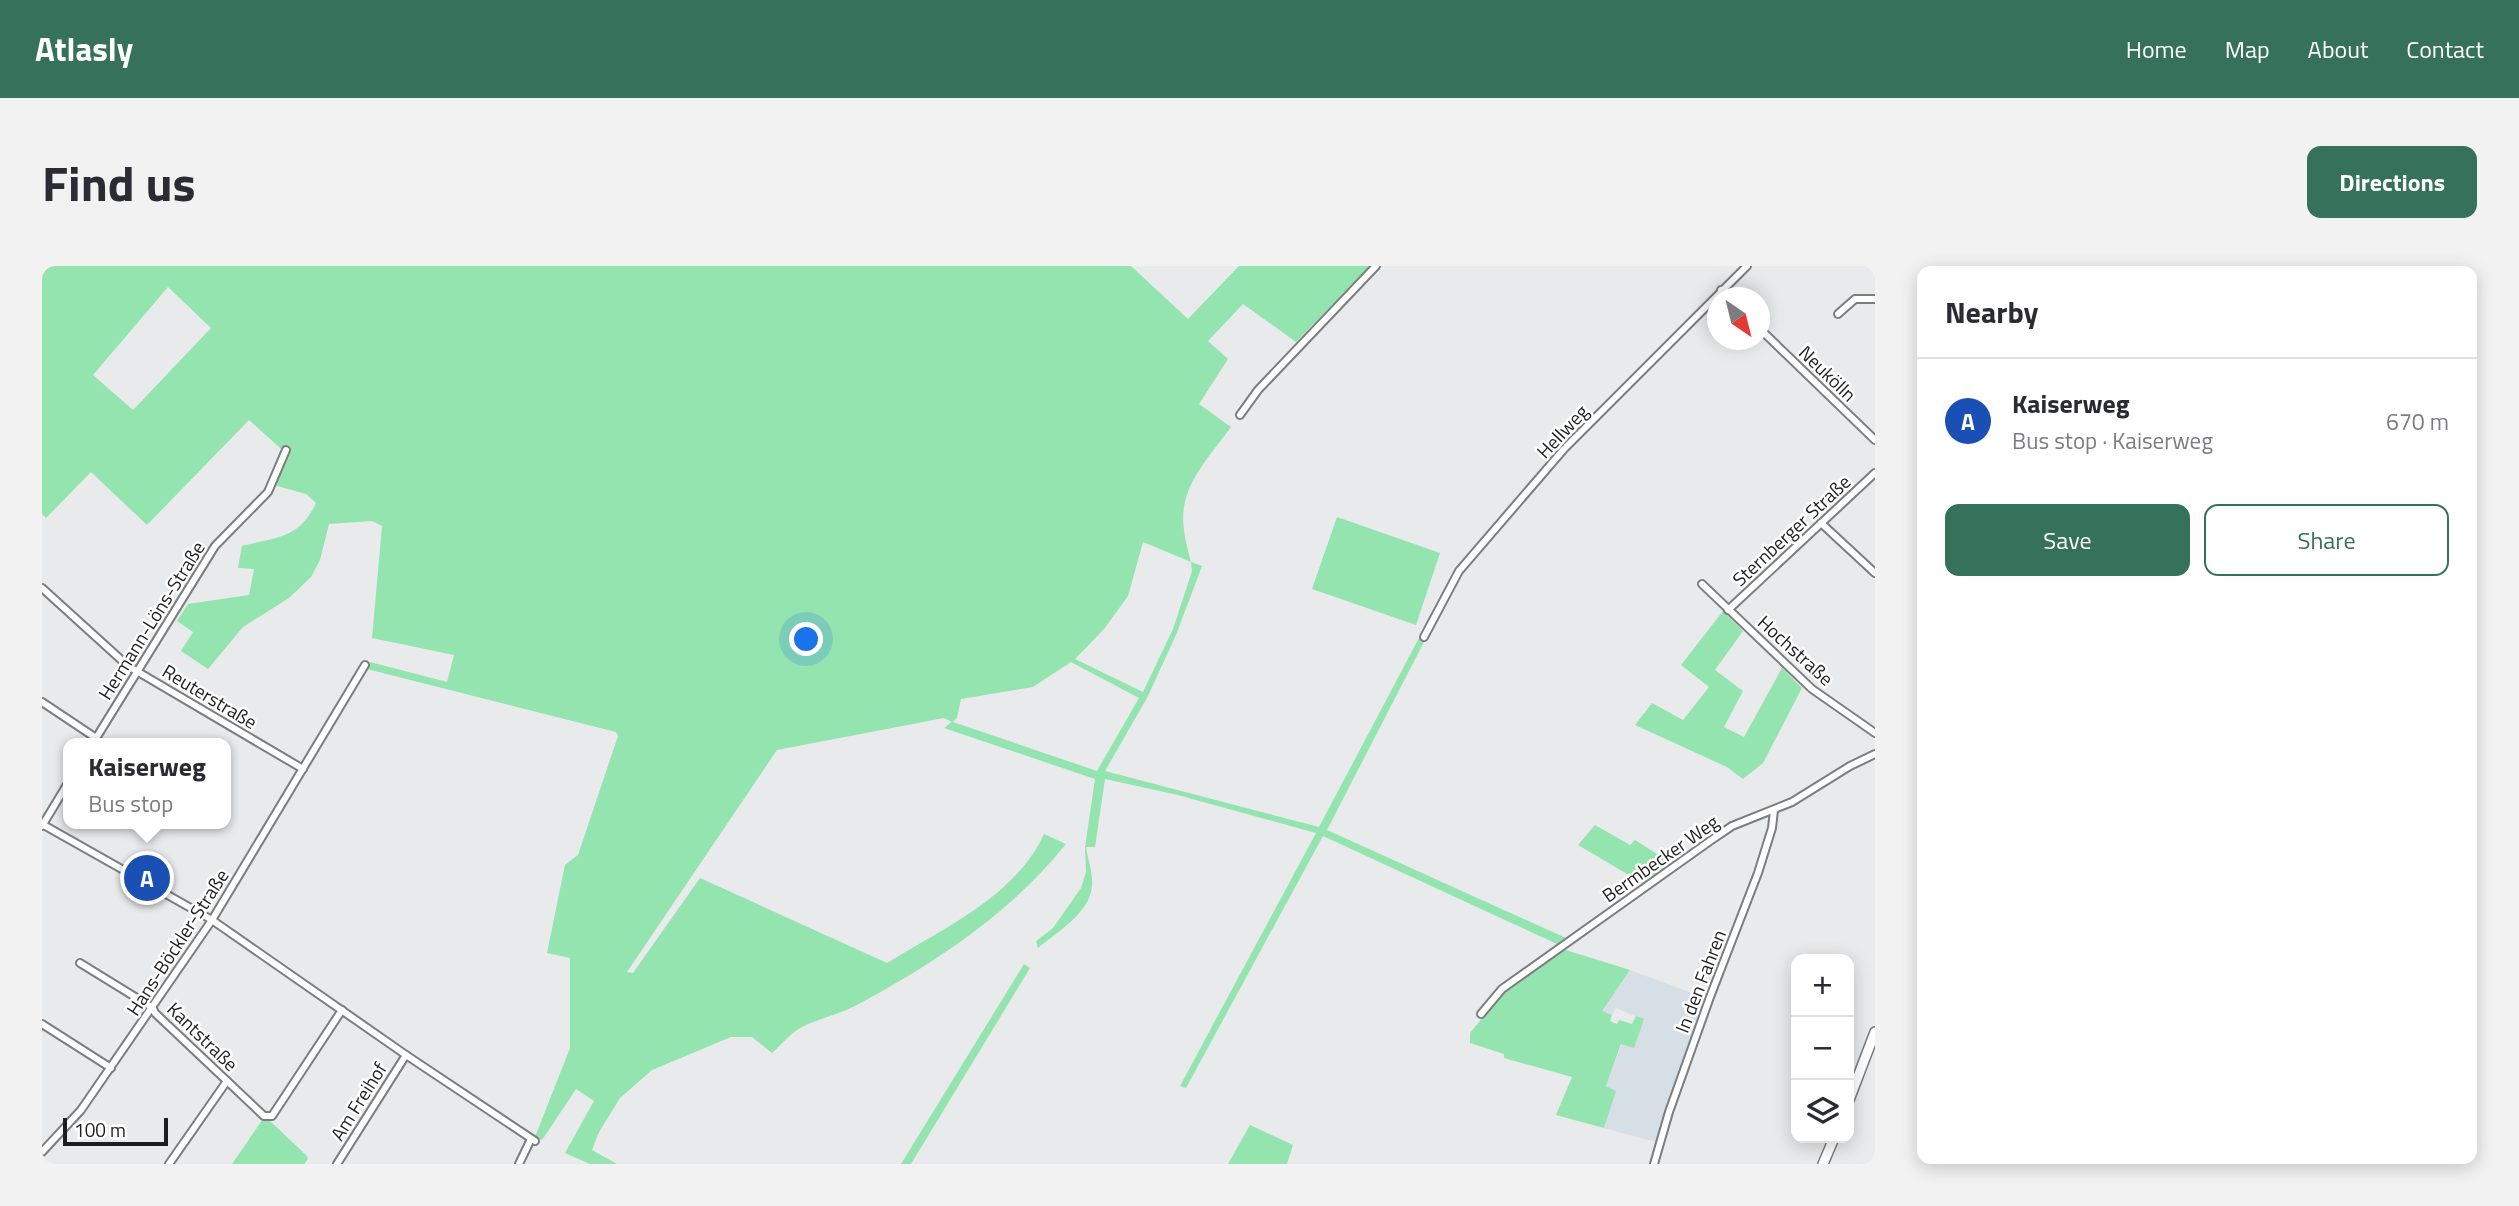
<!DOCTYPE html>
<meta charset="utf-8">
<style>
:root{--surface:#fff;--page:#f2f2f3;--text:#2b2b33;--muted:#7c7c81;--line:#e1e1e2;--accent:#36715b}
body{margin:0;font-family:"Titillium Web",sans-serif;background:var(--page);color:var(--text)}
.controls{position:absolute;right:21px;bottom:21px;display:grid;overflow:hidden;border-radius:14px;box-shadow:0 4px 18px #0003}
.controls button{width:63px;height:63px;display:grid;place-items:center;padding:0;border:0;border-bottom:2px solid var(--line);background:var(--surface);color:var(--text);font:35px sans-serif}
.compass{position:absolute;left:1665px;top:21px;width:63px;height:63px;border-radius:50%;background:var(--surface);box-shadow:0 4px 18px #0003;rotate:145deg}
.scale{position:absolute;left:21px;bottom:18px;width:105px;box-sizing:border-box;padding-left:7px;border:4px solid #1e1e1f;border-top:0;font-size:19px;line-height:24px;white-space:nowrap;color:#1e1e1f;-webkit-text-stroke:5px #fff;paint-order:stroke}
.you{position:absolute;left:765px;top:374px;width:24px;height:24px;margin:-18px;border:5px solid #fff;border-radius:50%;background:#1a73e8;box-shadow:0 0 0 10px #1a73e833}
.badge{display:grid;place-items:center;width:46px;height:46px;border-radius:50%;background:var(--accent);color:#fff;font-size:23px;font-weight:700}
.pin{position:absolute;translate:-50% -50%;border:4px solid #fff;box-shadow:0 2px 7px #0006}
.popup{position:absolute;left:21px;top:472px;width:168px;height:91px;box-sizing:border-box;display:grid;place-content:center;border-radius:14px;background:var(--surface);filter:drop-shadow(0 2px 5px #0005);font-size:23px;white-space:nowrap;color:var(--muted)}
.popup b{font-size:26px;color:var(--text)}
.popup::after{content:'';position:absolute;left:50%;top:100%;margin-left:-14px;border:14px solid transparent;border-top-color:var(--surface)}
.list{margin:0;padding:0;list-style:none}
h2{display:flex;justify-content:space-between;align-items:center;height:91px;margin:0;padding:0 28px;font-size:30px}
h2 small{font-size:23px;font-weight:400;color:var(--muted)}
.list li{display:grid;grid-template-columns:46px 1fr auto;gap:21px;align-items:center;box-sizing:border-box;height:126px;padding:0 28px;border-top:2px solid var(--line)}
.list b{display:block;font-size:26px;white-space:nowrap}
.list p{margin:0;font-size:23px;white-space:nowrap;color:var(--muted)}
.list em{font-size:23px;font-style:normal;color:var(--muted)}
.actions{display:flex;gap:14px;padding:21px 28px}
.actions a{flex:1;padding:16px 0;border:2px solid var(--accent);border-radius:14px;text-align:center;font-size:24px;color:var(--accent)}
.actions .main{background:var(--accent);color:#fff}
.icon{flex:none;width:38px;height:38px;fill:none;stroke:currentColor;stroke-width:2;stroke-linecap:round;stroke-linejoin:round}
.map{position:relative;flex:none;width:1833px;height:898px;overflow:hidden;border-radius:14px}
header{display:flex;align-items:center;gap:42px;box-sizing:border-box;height:98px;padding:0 35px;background:var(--accent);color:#fff}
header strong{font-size:33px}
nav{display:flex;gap:38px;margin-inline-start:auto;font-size:24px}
.intro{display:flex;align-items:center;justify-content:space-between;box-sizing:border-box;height:168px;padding:0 42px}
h1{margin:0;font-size:49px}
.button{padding:18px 32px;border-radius:14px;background:var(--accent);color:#fff;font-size:24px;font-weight:700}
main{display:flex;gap:42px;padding:0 42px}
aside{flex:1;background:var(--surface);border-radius:14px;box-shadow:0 4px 18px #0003}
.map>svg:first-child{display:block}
</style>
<header>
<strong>Atlasly</strong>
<nav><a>Home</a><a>Map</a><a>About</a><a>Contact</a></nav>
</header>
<div class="intro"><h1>Find us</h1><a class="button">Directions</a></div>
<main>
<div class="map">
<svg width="1833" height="898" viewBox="0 0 1833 898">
<rect width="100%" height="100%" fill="#e8eaeb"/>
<!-- built -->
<path fill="#d7dfe6" d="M 1588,704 L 1663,732 L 1614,876 L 1562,862 L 1573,826 L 1564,820 L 1580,778 L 1602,754 L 1574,742 L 1570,749 L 1559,745 Z"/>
<!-- green -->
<g fill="#94e4af" fill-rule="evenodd">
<path d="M 0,0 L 1089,0 L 1146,53 L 1197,0 L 1328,0 L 1254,76 L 1201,38 L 1166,75 L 1186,93 L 1157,138 L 1189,161 C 1173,183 1149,209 1143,236 C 1138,255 1144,277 1149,296 L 1160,300 L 1134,369 L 1105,432 L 1063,505 L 1277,561 L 1377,372 L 1383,374 L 1285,564 L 1524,672 L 1515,678 L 1281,570 L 1144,822 L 1138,820 L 1274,567 L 1136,529 L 1063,513 L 1053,581 L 1044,581 C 1046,594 1051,607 1050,620 C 1048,647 1015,666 996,682 L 994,675 L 1011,662 L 1039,622 L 1044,606 L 1043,581 L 1053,513 L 902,462 L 910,456 L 902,452 L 735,484 L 585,706 L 591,707 L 658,612 L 845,697 C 900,663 974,630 1002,568 L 1024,578 C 968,648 891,698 813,740 C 795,749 775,753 758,762 C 748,768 739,779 730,787 L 710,771 L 689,771 L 610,804 L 578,832 L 557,866 L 550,884 L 575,898 L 548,898 L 523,887 L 552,835 L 534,823 L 500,874 L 493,871 L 528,782 L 528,692 L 505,687 L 523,599 L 536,589 L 576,470 L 574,466 L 325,403 L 328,396 L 405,416 L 412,389 L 330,372 L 340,260 L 330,255 L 287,258 L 278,294 L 269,311 L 247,332 L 201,361 L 166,403 L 139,385 L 151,366 L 135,355 L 146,338 L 207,329 L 212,303 L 196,302 L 200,280 C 235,271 257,273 274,237 L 264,228 L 232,219 L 245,188 L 207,154 L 105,259 L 49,206 L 4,252 L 0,248 ZM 126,21 L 169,62 L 91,144 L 51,109 ZM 1101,276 L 1149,296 L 1150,305 L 1131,363 L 1101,426 L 1033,393 L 1062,363 L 1086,330 ZM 1029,396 L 1097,432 L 1055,505 L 911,456 L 915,452 L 919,433 L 991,421 Z"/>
<path d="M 1295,251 L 1398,287 L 1374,359 L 1270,323 Z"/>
<path d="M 1681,345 L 1701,365 L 1673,404 L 1701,425 L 1682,461 L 1702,471 L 1740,402 L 1760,422 L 1721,497 L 1701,513 L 1685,501 L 1593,459 L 1610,437 L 1641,454 L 1667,421 L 1639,399 Z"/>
<path d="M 1553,559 L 1588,579 L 1593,574 L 1629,597 L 1602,618 L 1536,579 Z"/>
<path d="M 1524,684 L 1588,704 L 1560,745 L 1570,749 L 1568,755 L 1575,758 L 1577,754 L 1590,758 L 1594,750 L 1602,753 L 1592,782 L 1579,778 L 1564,820 L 1574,825 L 1562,862 L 1514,849 L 1530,811 L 1462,792 L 1462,788 L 1428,777 L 1428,767 L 1460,728 L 1513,689 Z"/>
<path d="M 982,698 L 988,702 L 869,898 L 859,898 Z"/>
<path d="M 221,853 L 227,854 L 265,890 L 266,893 L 262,898 L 190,898 Z"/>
<path d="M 1208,859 L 1251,879 L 1245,898 L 1186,898 Z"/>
</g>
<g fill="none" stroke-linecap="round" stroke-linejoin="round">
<defs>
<g id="minor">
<path d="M 1679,24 L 1687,32"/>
<path d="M 1796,48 L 1813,33 L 1833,33"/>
<path d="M 1717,62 L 1833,174"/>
<path d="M 1198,149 L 1216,124 L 1334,0"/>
<path d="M 1779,257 L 1833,307"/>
<path d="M 1660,318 L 1770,423 L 1833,467"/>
<path d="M 0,322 L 86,400 L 261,503"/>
<path d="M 1686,344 L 1833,207"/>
<path d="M 1382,371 L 1417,305 L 1522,183 L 1705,0"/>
<path d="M 0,436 L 54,472"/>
<path d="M 51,477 L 173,280 L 226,226 L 244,184"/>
<path d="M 0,558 L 170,654 L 364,789 L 493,875"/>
<path d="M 0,560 L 26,517"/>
<path d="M 38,697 L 111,742 L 113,747 L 222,850 L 230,850 L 300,744"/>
<path d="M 1439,748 L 1460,723 L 1668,575 L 1690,560 L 1750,536 L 1808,500 L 1833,488"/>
<path d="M 0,758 L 69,802"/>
<path d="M 0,886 L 39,844 L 170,654 L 323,399"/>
<path d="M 127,898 L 185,815"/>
<path d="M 295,898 L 364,789"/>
<path d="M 477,898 L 489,873"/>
<path d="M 1612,898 L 1627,846 L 1668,731 L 1716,607 L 1730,562 L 1732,544"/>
</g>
<g id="secondary">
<path d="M 1807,834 L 1833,766"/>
<path d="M 1781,898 L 1792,872"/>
</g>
</defs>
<!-- minor casing -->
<use href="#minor" stroke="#7c7d7f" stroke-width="10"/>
<!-- secondary casing -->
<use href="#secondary" stroke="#7c7d7f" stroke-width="12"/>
<!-- minor -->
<use href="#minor" stroke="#fff" stroke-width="6"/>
<!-- secondary -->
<use href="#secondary" stroke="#fff" stroke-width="9"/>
</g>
<g text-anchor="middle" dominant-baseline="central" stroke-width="5" stroke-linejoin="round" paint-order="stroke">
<!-- street labels -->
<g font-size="19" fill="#1e1e1f" stroke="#fff">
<text transform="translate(1786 107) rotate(44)">Neukölln</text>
<text transform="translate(1520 165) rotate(-47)">Hellweg</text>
<text transform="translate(1749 264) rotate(-43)">Sternberger Straße</text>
<text transform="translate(109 354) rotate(-58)">Hermann-Löns-Straße</text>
<text transform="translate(1754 384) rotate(42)">Hochstraße</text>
<text transform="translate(168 430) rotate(31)">Reuterstraße</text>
<text transform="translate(1618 592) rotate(-35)">Bermbecker Weg</text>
<text transform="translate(135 676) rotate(-57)">Hans-Böckler-Straße</text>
<text transform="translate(1658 715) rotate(-69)">In den Fahren</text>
<text transform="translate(161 770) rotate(44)">Kantstraße</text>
<text transform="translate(316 835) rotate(-58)">Am Freihof</text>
</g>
</g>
</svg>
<div class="controls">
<button>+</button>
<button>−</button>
<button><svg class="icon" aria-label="layers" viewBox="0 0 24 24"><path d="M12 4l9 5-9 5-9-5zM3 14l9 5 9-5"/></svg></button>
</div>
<svg class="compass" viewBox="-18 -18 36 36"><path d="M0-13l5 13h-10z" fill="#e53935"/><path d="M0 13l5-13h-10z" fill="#7c7c81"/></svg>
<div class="scale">100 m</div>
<div class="you"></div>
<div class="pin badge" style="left:105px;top:612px;background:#1a4fb4">A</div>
<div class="popup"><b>Kaiserweg</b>Bus stop</div>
</div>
<aside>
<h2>Nearby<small></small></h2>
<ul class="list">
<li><span class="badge" style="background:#1a4fb4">A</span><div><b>Kaiserweg</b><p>Bus stop · Kaiserweg</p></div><em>670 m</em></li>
</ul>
<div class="actions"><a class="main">Save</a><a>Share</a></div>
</aside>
</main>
